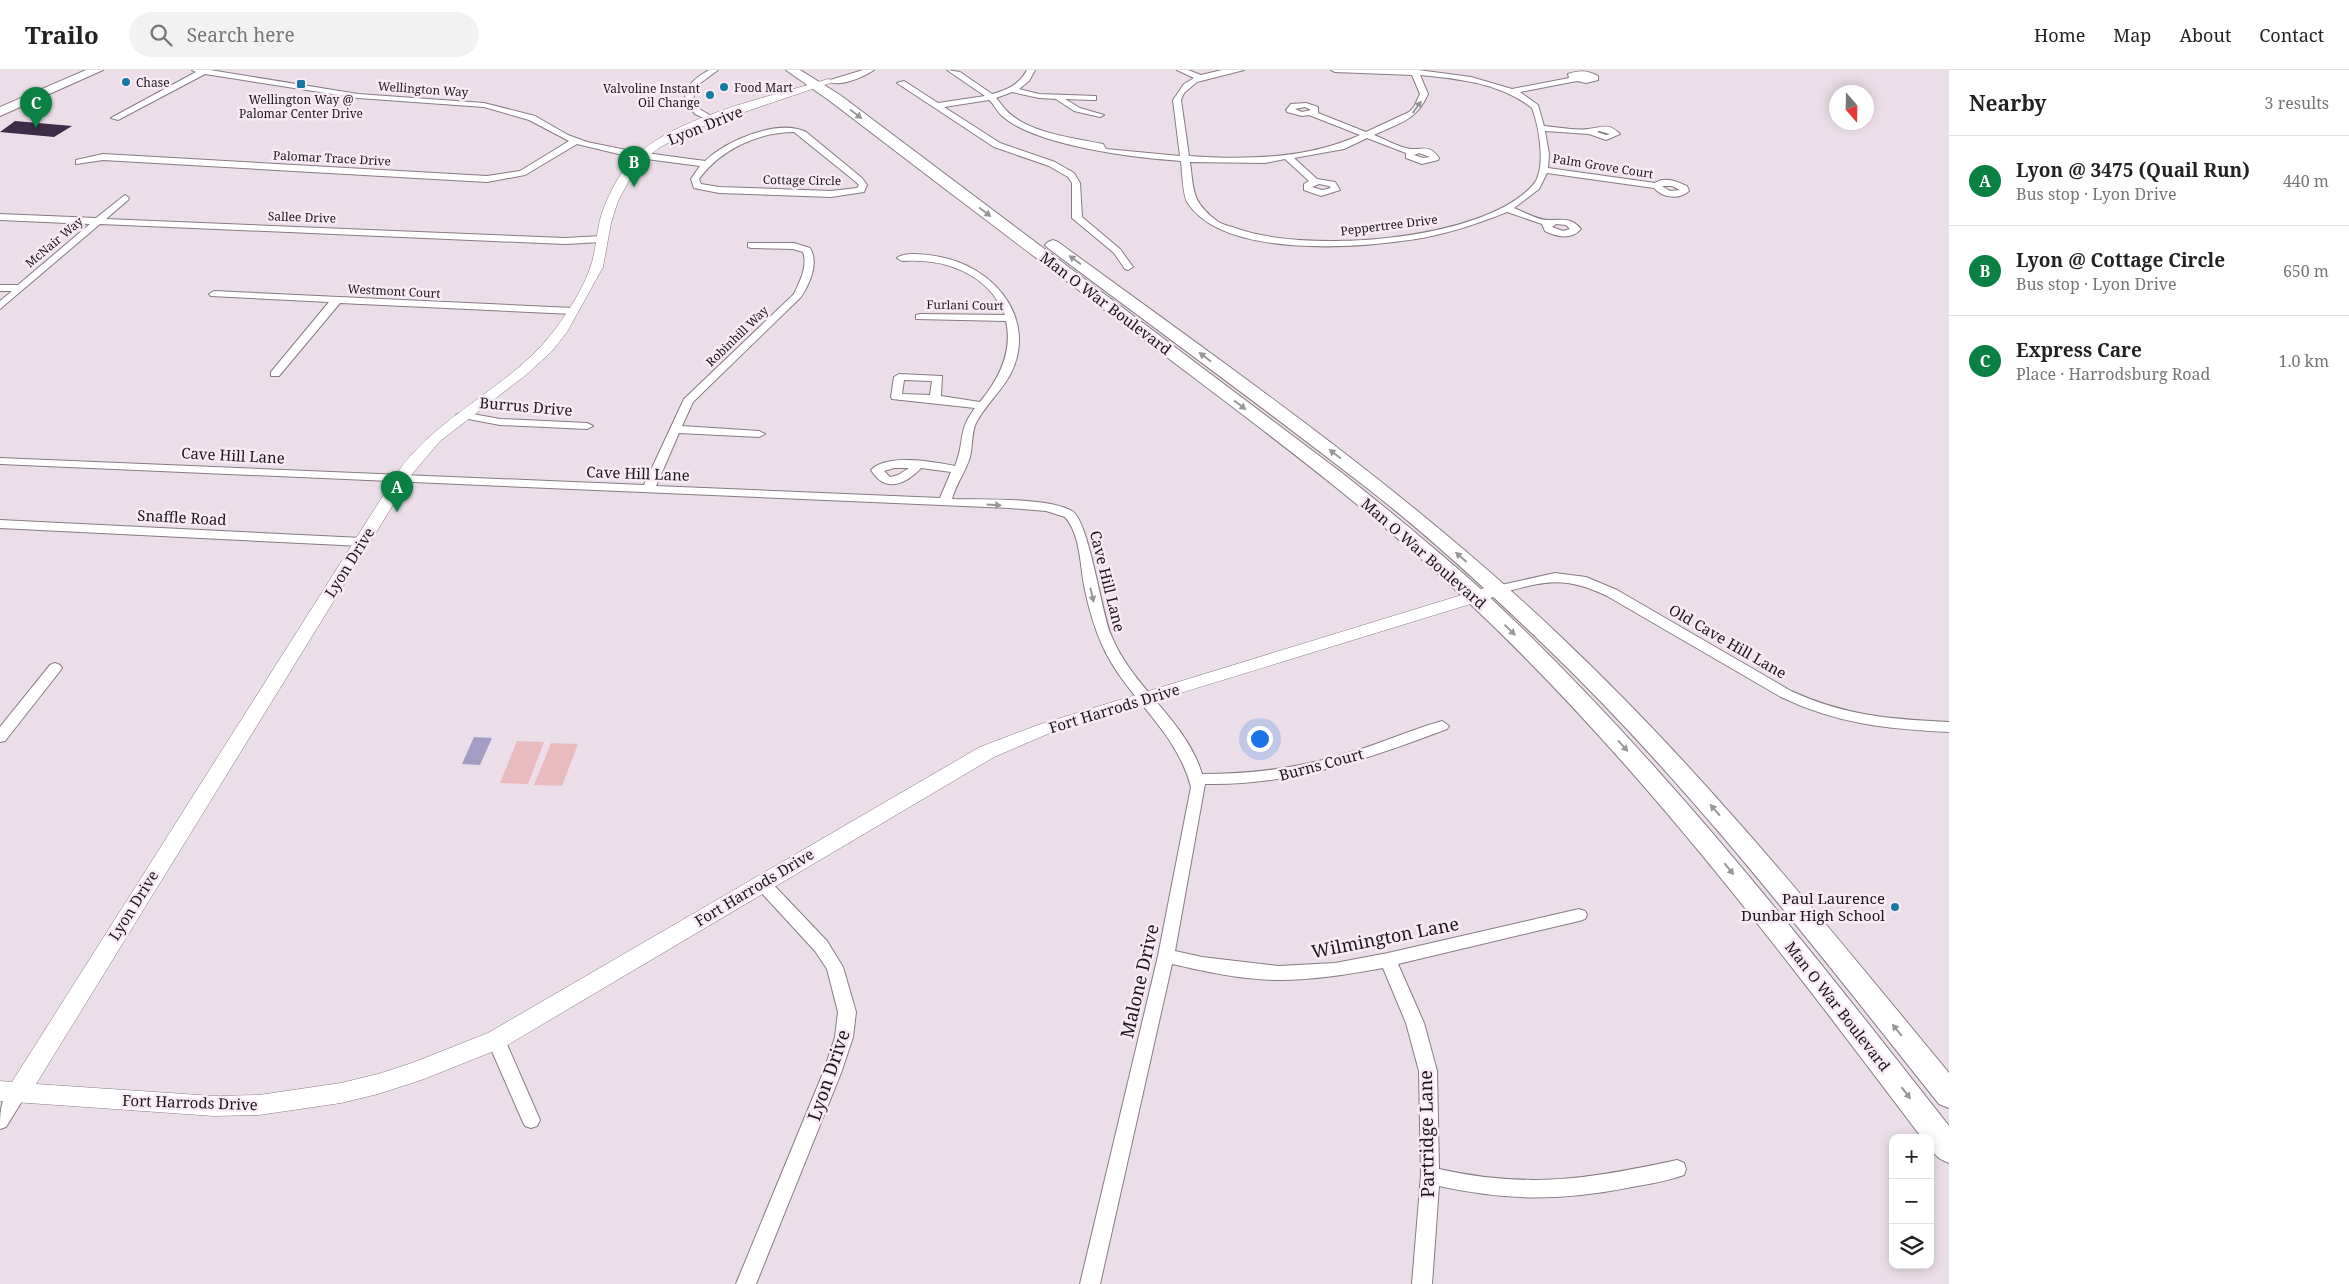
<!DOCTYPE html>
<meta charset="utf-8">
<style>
:root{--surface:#fff;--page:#f2f2f2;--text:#222;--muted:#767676;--line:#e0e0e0;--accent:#0b8043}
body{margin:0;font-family:"Noto Serif",serif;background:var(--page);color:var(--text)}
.controls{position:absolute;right:15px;bottom:15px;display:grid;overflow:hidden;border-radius:10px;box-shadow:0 2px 12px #0003}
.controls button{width:45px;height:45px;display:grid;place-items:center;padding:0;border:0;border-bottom:1px solid var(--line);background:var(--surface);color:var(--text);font:25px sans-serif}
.compass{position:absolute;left:1829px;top:15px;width:45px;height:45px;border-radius:50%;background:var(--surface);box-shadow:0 2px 12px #0003;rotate:160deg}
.you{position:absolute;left:1259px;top:668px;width:18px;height:18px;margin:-12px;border:4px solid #fff;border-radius:50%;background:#1a73e8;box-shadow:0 0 0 8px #1a73e833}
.badge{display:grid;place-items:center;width:32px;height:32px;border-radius:50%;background:var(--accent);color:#fff;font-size:16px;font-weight:700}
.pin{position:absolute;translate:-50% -41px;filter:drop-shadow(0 1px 2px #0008)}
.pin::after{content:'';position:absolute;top:26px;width:18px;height:15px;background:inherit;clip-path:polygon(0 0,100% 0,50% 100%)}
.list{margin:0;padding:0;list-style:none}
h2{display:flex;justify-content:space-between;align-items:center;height:65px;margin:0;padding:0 20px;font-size:21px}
h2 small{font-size:16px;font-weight:400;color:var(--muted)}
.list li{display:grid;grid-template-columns:32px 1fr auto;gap:15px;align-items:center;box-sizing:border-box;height:90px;padding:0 20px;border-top:1px solid var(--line)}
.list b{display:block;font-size:19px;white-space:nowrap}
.list p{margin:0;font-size:16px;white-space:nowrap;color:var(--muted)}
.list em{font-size:16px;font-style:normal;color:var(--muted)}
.icon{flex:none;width:28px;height:28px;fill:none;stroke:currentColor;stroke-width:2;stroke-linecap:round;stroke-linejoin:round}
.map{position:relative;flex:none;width:1949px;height:1214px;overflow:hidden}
header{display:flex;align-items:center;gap:30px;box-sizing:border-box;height:70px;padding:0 25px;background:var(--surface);border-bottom:1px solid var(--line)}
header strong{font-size:24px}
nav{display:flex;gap:28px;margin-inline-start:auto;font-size:18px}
.search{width:350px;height:45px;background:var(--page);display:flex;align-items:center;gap:12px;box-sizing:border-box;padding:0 18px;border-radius:28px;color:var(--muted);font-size:19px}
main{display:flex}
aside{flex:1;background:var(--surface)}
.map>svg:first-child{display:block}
</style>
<header>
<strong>Trailo</strong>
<div class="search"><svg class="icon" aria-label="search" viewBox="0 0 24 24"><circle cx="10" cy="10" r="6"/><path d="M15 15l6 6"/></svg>Search here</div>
<nav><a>Home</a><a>Map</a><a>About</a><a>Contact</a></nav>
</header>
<main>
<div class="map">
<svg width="1949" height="1214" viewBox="0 0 1949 1214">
<rect width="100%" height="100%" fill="#ebdee8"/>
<!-- green -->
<g fill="#e8bbbe">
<path d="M 517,671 L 544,672 L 528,714 L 500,713 Z"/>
<path d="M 551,673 L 578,674 L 562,716 L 534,715 Z"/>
</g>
<!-- water -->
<path fill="#a39cc3" d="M 474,667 L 492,668 L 480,695 L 462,694 Z"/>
<!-- building -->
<path fill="#3e2b48" d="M 15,51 L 72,56 L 54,67 L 0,62 Z"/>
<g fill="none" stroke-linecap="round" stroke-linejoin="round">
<defs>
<g id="minor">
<path d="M 192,0 L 210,0 L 358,24 L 484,33 L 535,46 L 568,65 L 587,72 L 631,81 L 705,91 C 726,71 778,48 806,62 L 862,108 L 867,115 L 864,122 L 831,127 L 719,123 L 694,118 L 691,109 L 700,96 L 631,87 L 577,74 L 525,105 L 487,112 L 103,90 L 76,94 L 76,90 L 103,84 L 487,106 L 520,101 L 569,71 L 529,50 L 484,37 L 358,28 L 205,4 L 118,50 L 111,48 L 196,2 ZM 794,62 L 856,112 L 859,115 L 857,118 L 831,121 L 719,117 L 701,114 L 699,109 C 720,80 758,62 794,62 Z"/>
<path d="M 709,0 L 718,0 L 695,17 L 693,32 L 701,40 L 715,48 L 715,52 L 712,52 L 695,44 L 685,33 C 685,15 694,9 709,0 Z"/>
<path d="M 863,0 L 874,0 C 864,7 838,18 827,11 Z"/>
<path d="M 947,0 L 960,2 L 992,24 C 1007,20 1020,14 1027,0 L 1035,0 L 1029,11 L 1019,19 L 1039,24 L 1096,26 L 1096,30 L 1093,30 L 1065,29 L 1080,38 L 1104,45 L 1100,47 L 1074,41 L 1056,29 L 1039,28 L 1012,22 L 996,28 C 1000,32 1002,36 1006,40 C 1027,63 1074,68 1103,74 L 1106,79 L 1180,86 L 1173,30 L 1184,14 L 1194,8 L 1177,0 L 1188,0 L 1201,5 L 1222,0 L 1244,0 L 1197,12 L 1184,23 L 1181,30 L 1189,86 C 1245,90 1308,89 1360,65 L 1309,45 L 1302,46 L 1287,42 L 1286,40 L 1291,34 L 1306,33 L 1318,37 L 1318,43 L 1366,62 L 1409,42 L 1414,37 L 1420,24 L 1412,5 L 1335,2 L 1331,0 L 1418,0 L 1471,7 L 1512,19 L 1569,8 L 1568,4 C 1579,0 1588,0 1598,6 L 1598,10 L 1586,13 L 1577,11 L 1520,22 L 1538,35 L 1544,56 C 1558,57 1574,61 1588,59 C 1601,58 1608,52 1620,64 L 1606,70 L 1589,64 L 1545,61 L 1549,84 L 1548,98 L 1655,113 C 1665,106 1677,112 1687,116 L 1689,121 C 1679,130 1663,128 1654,118 L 1547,103 L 1539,119 L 1514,138 C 1524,142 1538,150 1548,150 C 1562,150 1571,147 1581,159 C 1571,170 1557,167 1545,161 L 1542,154 L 1507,142 C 1477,154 1447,164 1416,169 C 1358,178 1223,189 1187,132 C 1183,125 1182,101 1181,91 C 1136,88 1034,76 1001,45 C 996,40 994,34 989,30 L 944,37 L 1000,73 L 1055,92 L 1074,103 L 1080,113 L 1082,147 L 1120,179 L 1133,197 L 1128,200 L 1125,199 L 1114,183 L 1072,148 L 1072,113 L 1068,107 L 1049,96 L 994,77 L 897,13 L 904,11 L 938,33 L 985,26 ZM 1420,5 C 1460,9 1500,13 1532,38 C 1539,56 1547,100 1533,115 C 1482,172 1306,183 1238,159 C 1231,156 1222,155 1217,151 C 1191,131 1194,121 1190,92 L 1265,93 L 1285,89 L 1309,111 L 1304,114 L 1304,120 L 1321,126 L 1340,120 L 1335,112 L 1317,109 L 1294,88 L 1344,79 L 1367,68 L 1406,83 L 1406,88 L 1422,94 L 1438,90 L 1439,88 C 1429,74 1424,80 1411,79 C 1400,78 1385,69 1374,65 C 1399,53 1416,51 1428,24 ZM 1305,37 L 1311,40 L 1302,42 L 1295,39 ZM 1599,61 L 1610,64 L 1606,65 L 1597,62 ZM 1419,83 L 1430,87 L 1423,88 L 1414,85 ZM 1319,114 L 1329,116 L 1331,118 L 1322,120 L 1312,117 ZM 1662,116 L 1672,116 L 1680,120 L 1670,121 ZM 1556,154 L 1566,155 L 1570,159 L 1563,161 L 1552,157 Z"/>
<path d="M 125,125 L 129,128 L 128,130 L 106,149 L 565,168 L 602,166 L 607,169 L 602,172 L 565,174 L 100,154 L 0,239 L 0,231 L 12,221 L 0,221 L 0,215 L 18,215 L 90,154 L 0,150 L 0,144 L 96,148 Z"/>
<path d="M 748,173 L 794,173 L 810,178 C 819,193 810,213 801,227 L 693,332 L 682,356 L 759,361 L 765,364 L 759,367 L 679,363 L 656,416 L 940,428 L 951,402 L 921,398 C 905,415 885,423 871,400 C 887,383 934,392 955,396 C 965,373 957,361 975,338 L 892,329 L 891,327 L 894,307 L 899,304 L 942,306 L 941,326 L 980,332 C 999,309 1013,282 1006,251 L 916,249 L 916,245 L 920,244 L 1005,245 C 988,203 945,188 902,191 L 897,188 C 906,180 938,186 949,189 C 999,203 1036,252 1011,303 C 1002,321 985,335 976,353 C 971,364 973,375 970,387 C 966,401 956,414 952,429 C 982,430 1047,427 1072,441 C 1089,451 1101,541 1111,565 C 1132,618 1186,650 1202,704 C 1252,704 1300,698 1348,683 C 1380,674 1410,660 1442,651 L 1449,656 L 1447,659 C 1368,689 1290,716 1205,714 L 1175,881 L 1202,887 L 1278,896 L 1335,893 L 1388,883 L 1579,839 L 1585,841 L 1587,845 L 1585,849 L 1579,851 L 1398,894 L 1424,953 L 1437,1001 L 1439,1099 C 1529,1119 1589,1109 1677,1090 L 1684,1093 L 1686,1099 L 1684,1105 C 1667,1111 1649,1114 1632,1117 C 1563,1131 1507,1131 1439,1116 L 1432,1214 L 1412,1214 L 1421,1105 L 1419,1001 L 1406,953 L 1383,898 C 1349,904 1315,910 1279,910 C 1244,910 1207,902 1172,894 L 1100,1214 L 1080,1214 L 1158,886 L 1191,717 C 1176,659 1127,629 1103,577 C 1094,557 1088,536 1084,515 C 1080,493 1080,464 1065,447 L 1046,441 L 1010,438 L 0,394 L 0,388 L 644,415 L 684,329 L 794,224 C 800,211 808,196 803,182 L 793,179 L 751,178 L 748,177 ZM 904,310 L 932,311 L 930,325 L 902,324 ZM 894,398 L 909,398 L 898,405 L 890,407 L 884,401 Z"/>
<path d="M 214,221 L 573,238 L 578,241 L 573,244 L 340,233 L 279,306 L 271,306 L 271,302 L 329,232 L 211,226 L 209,224 Z"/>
<path d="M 462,342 L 500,349 L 587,353 L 593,356 L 587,359 L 500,355 L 458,347 L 456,345 Z"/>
<path d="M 0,450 L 362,468 L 368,472 L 362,476 L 0,458 Z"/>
<path d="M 1555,503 L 1586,507 L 1617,520 L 1791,621 C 1846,646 1889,649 1949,652 L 1949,662 C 1887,659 1838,654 1781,627 L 1607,526 C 1562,504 1543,512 1497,524 L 1491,520 L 1492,517 Z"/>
<path d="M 55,593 L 60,595 L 62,598 L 60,601 L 5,671 L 0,672 L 0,657 L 50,595 Z"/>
<path d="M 762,807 L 768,809 L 827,871 L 843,897 L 856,942 L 853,967 L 841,1003 L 756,1214 L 736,1214 L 823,1003 L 835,967 L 838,942 L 827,899 L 815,881 L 756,817 L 754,813 L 756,809 Z"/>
<path d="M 496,963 L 502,965 L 505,970 L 540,1050 L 537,1056 L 531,1058 L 525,1056 L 522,1050 L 487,970 L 490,965 Z"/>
<path d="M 18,1015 L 24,1017 L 27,1023 L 6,1057 L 0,1059 C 0,1043 0,1022 18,1015 Z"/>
</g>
<path id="tertiary" d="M 828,9 L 836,11 L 706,55 L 660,77 L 645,89 L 632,105 L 618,131 L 611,153 L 603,197 L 567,262 L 552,281 L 526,305 L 440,371 L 412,404 L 36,1014 L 214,1026 L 259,1025 L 341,1013 L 378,1004 L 412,993 L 488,963 L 980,677 L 1038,655 L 1491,516 L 1503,516 L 1505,520 L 1503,524 L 1050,663 L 994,687 L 504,977 L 424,1009 L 378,1024 L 341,1033 L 259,1045 L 214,1046 L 0,1031 L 0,1011 L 12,1012 L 400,399 C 441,344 506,319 549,267 C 565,248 588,212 593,188 C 597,172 597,156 603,140 C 610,121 621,100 636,86 C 677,46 773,26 828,9 Z"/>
<g id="primary">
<path d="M 86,0 L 103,0 L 0,46 L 0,37 Z"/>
<path d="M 786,0 L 800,0 L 840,25 L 1342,403 C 1390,441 1437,480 1483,521 C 1656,682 1803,870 1949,1056 L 1949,1093 C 1936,1088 1930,1082 1930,1068 L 1922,1068 C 1780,880 1637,690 1465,529 C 1374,443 1275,369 1176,294 C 1060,206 945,119 830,31 Z"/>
<path d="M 1053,170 L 1058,172 C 1230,298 1406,419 1561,567 C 1703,701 1825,853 1949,1003 L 1949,1038 L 1939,1034 C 1813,876 1690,715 1544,575 C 1488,521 1429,466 1367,418 C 1262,336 1154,258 1048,178 L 1045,175 L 1048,172 Z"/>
</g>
</defs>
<!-- minor casing -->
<use href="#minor" stroke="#877b84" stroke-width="2"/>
<!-- tertiary casing -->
<use href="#tertiary" stroke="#877b84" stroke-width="1"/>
<!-- primary casing -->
<use href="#primary" stroke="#877b84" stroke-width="2"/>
<!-- minor -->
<use href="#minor" fill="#fff" fill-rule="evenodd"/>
<!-- tertiary -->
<use href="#tertiary" fill="#fff" fill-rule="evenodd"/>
<!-- primary -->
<use href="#primary" fill="#fff" fill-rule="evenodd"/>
</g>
<!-- one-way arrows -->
<defs><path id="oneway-solid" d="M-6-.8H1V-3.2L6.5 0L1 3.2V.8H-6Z" transform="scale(1.25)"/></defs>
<g fill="#989798">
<use href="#oneway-solid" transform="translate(1417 37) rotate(-54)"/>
<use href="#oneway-solid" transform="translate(856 44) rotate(37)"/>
<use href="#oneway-solid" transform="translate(985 142) rotate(37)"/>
<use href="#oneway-solid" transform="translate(1075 190) rotate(-144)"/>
<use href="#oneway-solid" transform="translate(1205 287) rotate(-143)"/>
<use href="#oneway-solid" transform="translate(1240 335) rotate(37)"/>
<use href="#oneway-solid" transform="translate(1335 384) rotate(-143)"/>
<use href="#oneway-solid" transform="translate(994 435) rotate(3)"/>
<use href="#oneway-solid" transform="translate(1461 487) rotate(-139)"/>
<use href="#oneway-solid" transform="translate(1092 525) rotate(77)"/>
<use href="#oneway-solid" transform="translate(1510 560) rotate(44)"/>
<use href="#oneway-solid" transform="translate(1623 676) rotate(48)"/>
<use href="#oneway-solid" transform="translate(1715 740) rotate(-131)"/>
<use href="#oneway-solid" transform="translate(1729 799) rotate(51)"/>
<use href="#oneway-solid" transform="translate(1897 960) rotate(-129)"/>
<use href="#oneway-solid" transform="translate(1906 1023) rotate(52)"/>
</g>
<!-- markers -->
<g fill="#167aa5" stroke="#f9ebf5" stroke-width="2">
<circle cx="126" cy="12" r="5"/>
<rect x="296" y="9" width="10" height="10" rx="2.5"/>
<circle cx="724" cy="17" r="5"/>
<circle cx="710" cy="25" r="5"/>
<circle cx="1895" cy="837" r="5"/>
</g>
<g text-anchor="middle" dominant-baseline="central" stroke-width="5" stroke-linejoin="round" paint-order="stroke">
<!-- far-poi labels -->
<g font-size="12" fill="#1b171a" stroke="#f9ebf5" text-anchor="start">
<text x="136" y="12">Chase</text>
<text x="734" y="17">Food Mart</text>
<text x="700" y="18" text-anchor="end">Valvoline Instant<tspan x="700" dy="14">Oil Change</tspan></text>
<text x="301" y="29" text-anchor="middle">Wellington Way @<tspan x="301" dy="14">Palomar Center Drive</tspan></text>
</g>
<!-- far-street labels -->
<g font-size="12" fill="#1b171a" stroke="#f9ebf5">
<text transform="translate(423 19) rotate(4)">Wellington Way</text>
<text transform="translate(332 88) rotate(3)">Palomar Trace Drive</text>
<text transform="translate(1603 96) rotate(9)">Palm Grove Court</text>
<text transform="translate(802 110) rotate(1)">Cottage Circle</text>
<text transform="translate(302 147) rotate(2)">Sallee Drive</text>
<text transform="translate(1389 155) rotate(-7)">Peppertree Drive</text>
<text transform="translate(54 172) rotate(-40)">McNair Way</text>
<text transform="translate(394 221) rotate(3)">Westmont Court</text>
<text transform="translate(965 235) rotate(1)">Furlani Court</text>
<text transform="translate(737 266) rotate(-44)">Robinhill Way</text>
</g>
<!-- street labels -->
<g font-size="15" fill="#1b171a" stroke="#f9ebf5">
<text transform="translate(705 55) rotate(-22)">Lyon Drive</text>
<text transform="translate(1106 233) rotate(37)">Man O War Boulevard</text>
<text transform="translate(526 336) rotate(5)">Burrus Drive</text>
<text transform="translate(233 385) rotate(3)">Cave Hill Lane</text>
<text transform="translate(638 403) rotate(2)">Cave Hill Lane</text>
<text transform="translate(182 447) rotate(3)">Snaffle Road</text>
<text transform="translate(1424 483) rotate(41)">Man O War Boulevard</text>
<text transform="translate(349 492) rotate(-58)">Lyon Drive</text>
<text transform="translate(1108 511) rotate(76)">Cave Hill Lane</text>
<text transform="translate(1728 571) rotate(30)">Old Cave Hill Lane</text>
<text transform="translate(1114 638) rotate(-17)">Fort Harrods Drive</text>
<text transform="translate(1321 694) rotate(-15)">Burns Court</text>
<text transform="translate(754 817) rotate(-31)">Fort Harrods Drive</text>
<text transform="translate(133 835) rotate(-58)">Lyon Drive</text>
<text transform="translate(1838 936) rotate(52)">Man O War Boulevard</text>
<text transform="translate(190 1032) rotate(2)">Fort Harrods Drive</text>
</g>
<!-- poi labels -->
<g font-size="15" fill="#1b171a" stroke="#f9ebf5" text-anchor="end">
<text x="1885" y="828">Paul Laurence<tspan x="1885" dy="17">Dunbar High School</tspan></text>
</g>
<!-- near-street labels -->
<g font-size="18" fill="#1b171a" stroke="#f9ebf5">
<text transform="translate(1385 867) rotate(-11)">Wilmington Lane</text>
<text transform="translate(1139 911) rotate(-77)">Malone Drive</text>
<text transform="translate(828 1005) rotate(-71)">Lyon Drive</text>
<text transform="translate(1426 1064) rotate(-91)">Partridge Lane</text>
</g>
</g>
</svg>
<div class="controls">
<button>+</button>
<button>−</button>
<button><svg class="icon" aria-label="layers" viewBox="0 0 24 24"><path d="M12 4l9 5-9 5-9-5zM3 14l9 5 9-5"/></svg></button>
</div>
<svg class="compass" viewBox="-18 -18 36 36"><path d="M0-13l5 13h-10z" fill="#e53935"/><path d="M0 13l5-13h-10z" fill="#767676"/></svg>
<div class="you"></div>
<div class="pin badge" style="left:397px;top:442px">A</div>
<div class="pin badge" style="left:634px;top:117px">B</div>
<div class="pin badge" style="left:36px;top:58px">C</div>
</div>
<aside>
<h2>Nearby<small>3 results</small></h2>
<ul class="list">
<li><span class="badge">A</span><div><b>Lyon @ 3475 (Quail Run)</b><p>Bus stop · Lyon Drive</p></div><em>440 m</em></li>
<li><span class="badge">B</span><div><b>Lyon @ Cottage Circle</b><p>Bus stop · Lyon Drive</p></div><em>650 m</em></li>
<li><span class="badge">C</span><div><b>Express Care</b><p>Place · Harrodsburg Road</p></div><em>1.0 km</em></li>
</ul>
</aside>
</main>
